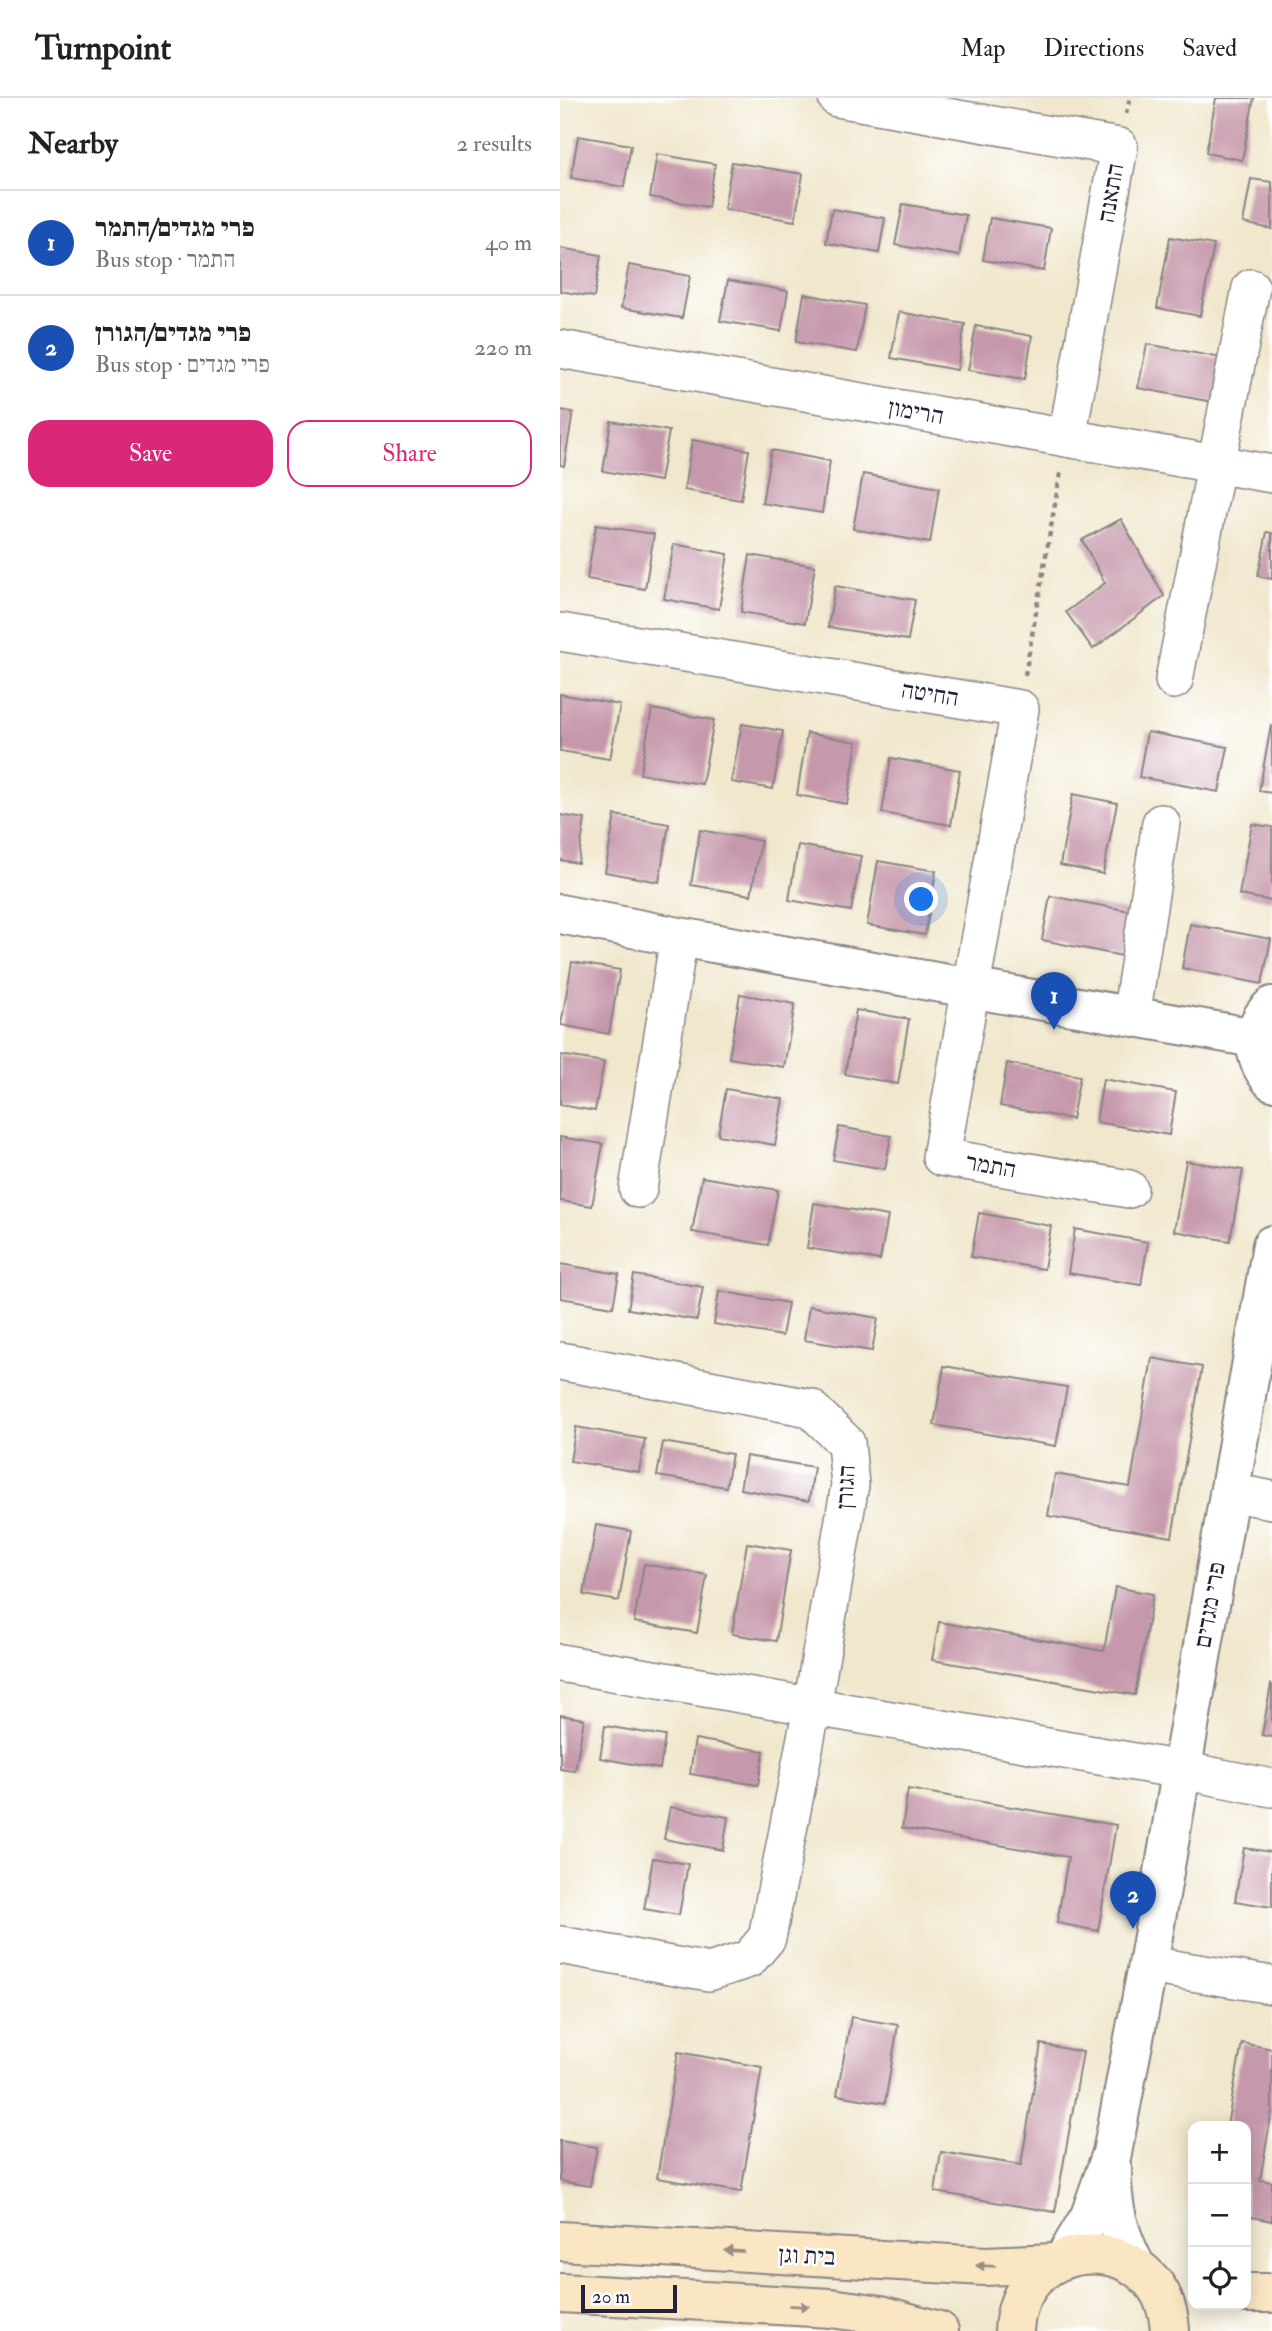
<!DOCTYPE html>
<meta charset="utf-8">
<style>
:root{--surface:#fff;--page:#f2f2f2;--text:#222;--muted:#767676;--line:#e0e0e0;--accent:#db2777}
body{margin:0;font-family:"IM FELL Double Pica","Frank Ruhl Libre",serif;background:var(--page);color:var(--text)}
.controls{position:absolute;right:21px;bottom:21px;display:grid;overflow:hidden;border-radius:14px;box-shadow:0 4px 18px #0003}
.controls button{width:63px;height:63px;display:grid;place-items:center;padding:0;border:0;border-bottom:2px solid var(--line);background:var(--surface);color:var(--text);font:35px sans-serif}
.scale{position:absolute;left:21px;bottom:18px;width:96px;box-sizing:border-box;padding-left:7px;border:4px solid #22223b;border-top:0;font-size:19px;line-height:24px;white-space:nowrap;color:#22223b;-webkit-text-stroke:5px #fff;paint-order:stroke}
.you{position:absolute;left:362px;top:802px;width:24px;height:24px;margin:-18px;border:5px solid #fff;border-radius:50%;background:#1a73e8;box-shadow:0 0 0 10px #1a73e833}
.badge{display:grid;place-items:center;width:46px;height:46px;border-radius:50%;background:var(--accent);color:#fff;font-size:23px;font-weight:700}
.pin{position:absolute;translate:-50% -58px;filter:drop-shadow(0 2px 4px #0008)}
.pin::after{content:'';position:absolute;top:37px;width:24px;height:21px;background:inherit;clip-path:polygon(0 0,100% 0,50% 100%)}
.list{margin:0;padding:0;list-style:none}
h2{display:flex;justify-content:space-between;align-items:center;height:91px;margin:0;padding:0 28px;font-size:30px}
h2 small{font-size:23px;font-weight:400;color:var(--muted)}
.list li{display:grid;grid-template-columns:46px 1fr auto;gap:21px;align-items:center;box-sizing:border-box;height:105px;padding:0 28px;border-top:2px solid var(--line)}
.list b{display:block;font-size:26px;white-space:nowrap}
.list p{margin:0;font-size:23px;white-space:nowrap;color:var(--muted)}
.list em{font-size:23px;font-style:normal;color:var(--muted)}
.actions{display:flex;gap:14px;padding:21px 28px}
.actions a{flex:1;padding:16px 0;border:2px solid var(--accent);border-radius:21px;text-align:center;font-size:24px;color:var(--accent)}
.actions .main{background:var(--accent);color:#fff}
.icon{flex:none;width:38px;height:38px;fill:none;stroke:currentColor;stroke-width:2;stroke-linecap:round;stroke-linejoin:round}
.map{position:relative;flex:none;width:712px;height:2233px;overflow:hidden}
header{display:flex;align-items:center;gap:42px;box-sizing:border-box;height:98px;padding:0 35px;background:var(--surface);border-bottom:2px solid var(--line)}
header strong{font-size:33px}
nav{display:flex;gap:38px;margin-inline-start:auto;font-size:24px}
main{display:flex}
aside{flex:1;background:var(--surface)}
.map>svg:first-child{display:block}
</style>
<header>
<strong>Turnpoint</strong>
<nav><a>Map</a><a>Directions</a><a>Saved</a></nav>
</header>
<main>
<aside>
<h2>Nearby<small>2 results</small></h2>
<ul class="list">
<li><span class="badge" style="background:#1a4fb4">1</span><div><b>פרי מגדים/התמר</b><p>Bus stop · התמר</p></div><em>40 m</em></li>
<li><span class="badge" style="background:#1a4fb4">2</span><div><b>פרי מגדים/הגורן</b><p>Bus stop · פרי מגדים</p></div><em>220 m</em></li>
</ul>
<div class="actions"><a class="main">Save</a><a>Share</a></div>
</aside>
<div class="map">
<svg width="712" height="2233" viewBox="0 0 712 2233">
<rect width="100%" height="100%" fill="#fff"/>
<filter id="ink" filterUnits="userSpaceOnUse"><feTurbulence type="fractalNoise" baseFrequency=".0143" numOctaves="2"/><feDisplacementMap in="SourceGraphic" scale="14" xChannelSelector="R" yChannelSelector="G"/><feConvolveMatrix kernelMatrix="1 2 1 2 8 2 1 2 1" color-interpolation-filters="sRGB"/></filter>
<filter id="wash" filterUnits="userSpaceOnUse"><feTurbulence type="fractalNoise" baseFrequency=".00686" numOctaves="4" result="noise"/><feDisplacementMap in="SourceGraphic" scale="28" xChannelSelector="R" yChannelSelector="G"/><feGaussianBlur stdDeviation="1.57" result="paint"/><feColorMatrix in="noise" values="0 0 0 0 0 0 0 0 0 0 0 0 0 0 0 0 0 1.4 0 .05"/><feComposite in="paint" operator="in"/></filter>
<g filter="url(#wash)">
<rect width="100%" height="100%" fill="#f0e7cc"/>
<g id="blocks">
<!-- building -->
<g fill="#c698ab">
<path d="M 656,0 L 694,0 L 682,62 L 646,55 Z"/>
<path d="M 18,38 L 71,47 L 64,89 L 11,80 Z"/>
<path d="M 97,56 L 155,66 L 148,109 L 90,99 Z"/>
<path d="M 172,64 L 243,76 L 235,123 L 164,111 Z"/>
<path d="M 691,81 L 712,84 L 712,131 L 683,125 Z"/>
<path d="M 343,106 L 406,117 L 399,158 L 335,147 Z"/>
<path d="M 272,111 L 325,120 L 319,155 L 266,145 Z"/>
<path d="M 430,120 L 491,130 L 484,173 L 423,162 Z"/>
<path d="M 610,139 L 654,147 L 640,218 L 597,210 Z"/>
<path d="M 0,150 L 41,157 L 34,199 L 0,193 Z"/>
<path d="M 69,167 L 130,178 L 122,220 L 61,210 Z"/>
<path d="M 168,182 L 228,193 L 221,233 L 160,223 Z"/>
<path d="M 244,196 L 305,207 L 297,254 L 236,244 Z"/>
<path d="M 339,214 L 405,226 L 397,272 L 331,260 Z"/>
<path d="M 416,228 L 472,238 L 465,281 L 408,272 Z"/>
<path d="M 587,246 L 667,261 L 658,305 L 578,290 Z"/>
<path d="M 0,312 L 13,314 L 4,368 L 0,367 Z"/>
<path d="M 51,323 L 109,333 L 100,383 L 43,373 Z"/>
<path d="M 132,342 L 189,352 L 181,402 L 124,392 Z"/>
<path d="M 211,352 L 270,363 L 262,415 L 202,405 Z"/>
<path d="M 303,376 L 379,390 L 370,445 L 293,431 Z"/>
<path d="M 561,421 L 604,498 L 533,551 L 506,514 L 545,485 L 522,442 Z"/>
<path d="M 36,427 L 94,436 L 85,491 L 27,481 Z"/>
<path d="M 707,434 L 712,435 L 712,481 L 698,478 Z"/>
<path d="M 114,446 L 168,456 L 159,511 L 104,501 Z"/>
<path d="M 190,457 L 255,468 L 245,525 L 181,514 Z"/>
<path d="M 275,488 L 355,502 L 348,542 L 268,529 Z"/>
<path d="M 0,596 L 60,607 L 50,661 L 0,653 Z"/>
<path d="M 92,611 L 154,622 L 142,686 L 80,676 Z"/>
<path d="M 182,626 L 223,633 L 213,691 L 171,684 Z"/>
<path d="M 711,628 L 712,628 L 712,695 L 699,693 Z"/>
<path d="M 587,634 L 668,649 L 659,694 L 579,679 Z"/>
<path d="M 247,635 L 297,644 L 287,706 L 237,697 Z"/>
<path d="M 331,660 L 400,672 L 391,727 L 322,715 Z"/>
<path d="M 513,696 L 557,705 L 543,776 L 500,767 Z"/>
<path d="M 0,717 L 25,721 L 18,765 L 0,762 Z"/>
<path d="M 55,717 L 109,726 L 99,784 L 45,774 Z"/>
<path d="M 692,726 L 712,729 L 712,803 L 679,797 Z"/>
<path d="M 140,732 L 201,743 L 191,797 L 131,787 Z"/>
<path d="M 238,747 L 301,758 L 291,813 L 229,802 Z"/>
<path d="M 318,763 L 376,773 L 365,837 L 307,827 Z"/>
<path d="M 490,798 L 570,813 L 562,858 L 482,842 Z"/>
<path d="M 630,826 L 711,841 L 702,886 L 622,870 Z"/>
<path d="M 12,864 L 60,872 L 49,936 L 1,927 Z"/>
<path d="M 180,896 L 235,906 L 224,969 L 169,960 Z"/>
<path d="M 296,912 L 349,921 L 338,986 L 285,976 Z"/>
<path d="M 0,957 L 44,964 L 35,1013 L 0,1007 Z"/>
<path d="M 447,965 L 520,978 L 512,1021 L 440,1008 Z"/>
<path d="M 543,981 L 616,994 L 609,1037 L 536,1024 Z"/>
<path d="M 166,991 L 223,1001 L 215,1047 L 158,1037 Z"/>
<path d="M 279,1029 L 331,1038 L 325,1071 L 273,1062 Z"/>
<path d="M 0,1039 L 43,1046 L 32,1108 L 0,1103 Z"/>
<path d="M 626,1063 L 683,1072 L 670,1143 L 614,1133 Z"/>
<path d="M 142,1079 L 218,1092 L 208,1147 L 132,1134 Z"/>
<path d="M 254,1105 L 328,1118 L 320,1162 L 247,1150 Z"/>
<path d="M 419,1115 L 491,1128 L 484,1171 L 411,1159 Z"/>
<path d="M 515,1131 L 588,1144 L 581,1187 L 508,1175 Z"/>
<path d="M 0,1166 L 59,1176 L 53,1209 L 0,1200 Z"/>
<path d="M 74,1177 L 143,1189 L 137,1222 L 68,1211 Z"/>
<path d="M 159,1193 L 228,1205 L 222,1238 L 154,1226 Z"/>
<path d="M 249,1208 L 318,1220 L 312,1253 L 244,1242 Z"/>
<path d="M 592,1260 L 642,1269 L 612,1439 L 488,1418 L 495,1376 L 570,1389 Z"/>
<path d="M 384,1268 L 507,1289 L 496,1348 L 374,1327 Z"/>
<path d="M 16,1329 L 85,1341 L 79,1374 L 10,1363 Z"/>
<path d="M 103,1344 L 172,1356 L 166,1389 L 97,1378 Z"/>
<path d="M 186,1358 L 254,1369 L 249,1403 L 180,1391 Z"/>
<path d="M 36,1427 L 71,1433 L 59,1503 L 24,1497 Z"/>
<path d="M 187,1445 L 231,1452 L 216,1543 L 172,1536 Z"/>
<path d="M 84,1466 L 147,1477 L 137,1535 L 74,1524 Z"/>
<path d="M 555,1489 L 593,1496 L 575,1597 L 372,1562 L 379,1524 L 544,1553 Z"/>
<path d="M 711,1586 L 712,1587 L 712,1639 L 702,1637 Z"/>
<path d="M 0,1617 L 24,1621 L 15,1673 L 0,1671 Z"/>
<path d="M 45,1628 L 105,1638 L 100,1671 L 40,1660 Z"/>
<path d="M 135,1641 L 204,1653 L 198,1687 L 130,1676 Z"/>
<path d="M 348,1691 L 556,1727 L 538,1833 L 497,1825 L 508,1759 L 342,1730 Z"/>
<path d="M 110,1709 L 168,1719 L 163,1752 L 104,1741 Z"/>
<path d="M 684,1750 L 712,1754 L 712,1809 L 675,1803 Z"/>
<path d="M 93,1760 L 128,1766 L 119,1817 L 84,1811 Z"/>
<path d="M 291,1919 L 338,1927 L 325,2005 L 277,1997 Z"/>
<path d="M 682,1945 L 712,1951 L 712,2013 L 700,2082 L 712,2084 L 712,2123 L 686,2118 L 686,2028 L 667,2028 Z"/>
<path d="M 481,1946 L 523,1954 L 495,2114 L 375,2094 L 381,2054 L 461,2067 Z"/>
<path d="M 118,1954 L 202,1969 L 181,2094 L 97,2080 Z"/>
<path d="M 0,2043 L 37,2049 L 30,2088 L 0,2083 Z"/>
</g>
</g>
</g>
<g filter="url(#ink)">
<use href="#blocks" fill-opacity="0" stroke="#898484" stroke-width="2"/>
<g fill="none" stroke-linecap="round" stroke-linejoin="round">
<defs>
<g id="minor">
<path d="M 277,0 L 559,49 L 507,340"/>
<path d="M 0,251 L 712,376"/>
<path d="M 0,534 L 460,611 L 381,1059 L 569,1091"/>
<path d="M 614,582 L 691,190"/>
<path d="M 571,919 L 601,725"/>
<path d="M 78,1091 L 119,839"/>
<path d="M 0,1263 L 250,1310 L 286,1345 L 290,1387 L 252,1609 L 207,1840 L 189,1861 L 149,1874 L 0,1847"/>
<path d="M 669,1394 L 712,1402"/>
<path d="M 0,1565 L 621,1672 L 712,1690"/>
<path d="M 588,1867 L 712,1887"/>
</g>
<g id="tertiary">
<path d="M 0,816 L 119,839 L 695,940"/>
<path d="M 712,908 C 689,929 692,960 712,983"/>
<path d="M 552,2071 C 551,2107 559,2137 576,2169"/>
<path d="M 505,2160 L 530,2118 L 552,2055 L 588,1867 L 712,1147"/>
</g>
<g id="secondary">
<path d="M 0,2143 L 425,2168 L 494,2165"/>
<path d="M 0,2195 L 271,2210 L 321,2217 L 379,2233"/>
<path d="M 686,2195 L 712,2195"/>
<path d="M 454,2233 C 459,2131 605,2131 610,2233"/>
</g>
</defs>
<!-- minor casing -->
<use href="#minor" stroke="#898484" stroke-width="40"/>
<!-- tertiary casing -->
<use href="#tertiary" stroke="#898484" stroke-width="42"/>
<!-- secondary casing -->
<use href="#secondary" stroke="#898484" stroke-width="42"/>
<!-- path -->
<g stroke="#898484" stroke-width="4.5" stroke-dasharray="5 5" stroke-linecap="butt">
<path d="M 566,16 L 570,0"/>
<path d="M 465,577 L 501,372"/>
</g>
<!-- minor -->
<use href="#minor" stroke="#fff" stroke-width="37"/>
<!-- tertiary -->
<use href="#tertiary" stroke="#fff" stroke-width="38"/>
<!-- secondary -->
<use href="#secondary" stroke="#fbe6c4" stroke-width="38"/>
</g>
<!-- one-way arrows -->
<defs><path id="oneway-solid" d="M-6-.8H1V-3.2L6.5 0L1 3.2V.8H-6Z" transform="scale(1.75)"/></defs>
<g fill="#998e86">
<use href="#oneway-solid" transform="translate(174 2153) rotate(-177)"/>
<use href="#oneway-solid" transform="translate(426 2168) rotate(-178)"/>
<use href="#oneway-solid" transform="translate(239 2208) rotate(3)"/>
</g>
</g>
<g text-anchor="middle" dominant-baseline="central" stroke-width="5" stroke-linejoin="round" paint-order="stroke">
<!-- street labels -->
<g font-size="24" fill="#22223b" stroke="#fff">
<text transform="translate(551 95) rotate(-80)">התאנה</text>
<text transform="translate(356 314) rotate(10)">הרימון</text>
<text transform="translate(370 596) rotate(9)">החיטה</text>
<text transform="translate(431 1068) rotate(10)">התמר</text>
<text transform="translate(286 1389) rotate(-87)">הגורן</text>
<text transform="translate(650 1507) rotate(-80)">פרי מגדים</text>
<text transform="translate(247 2158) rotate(3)">בית וגן</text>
</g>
</g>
</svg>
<div class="controls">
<button>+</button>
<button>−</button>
<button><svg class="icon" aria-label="locate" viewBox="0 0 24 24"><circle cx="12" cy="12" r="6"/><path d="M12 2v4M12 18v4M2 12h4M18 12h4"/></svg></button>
</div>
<div class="scale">20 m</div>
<div class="you"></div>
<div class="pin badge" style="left:494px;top:932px;background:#1a4fb4">1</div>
<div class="pin badge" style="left:573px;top:1831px;background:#1a4fb4">2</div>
</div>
</main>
